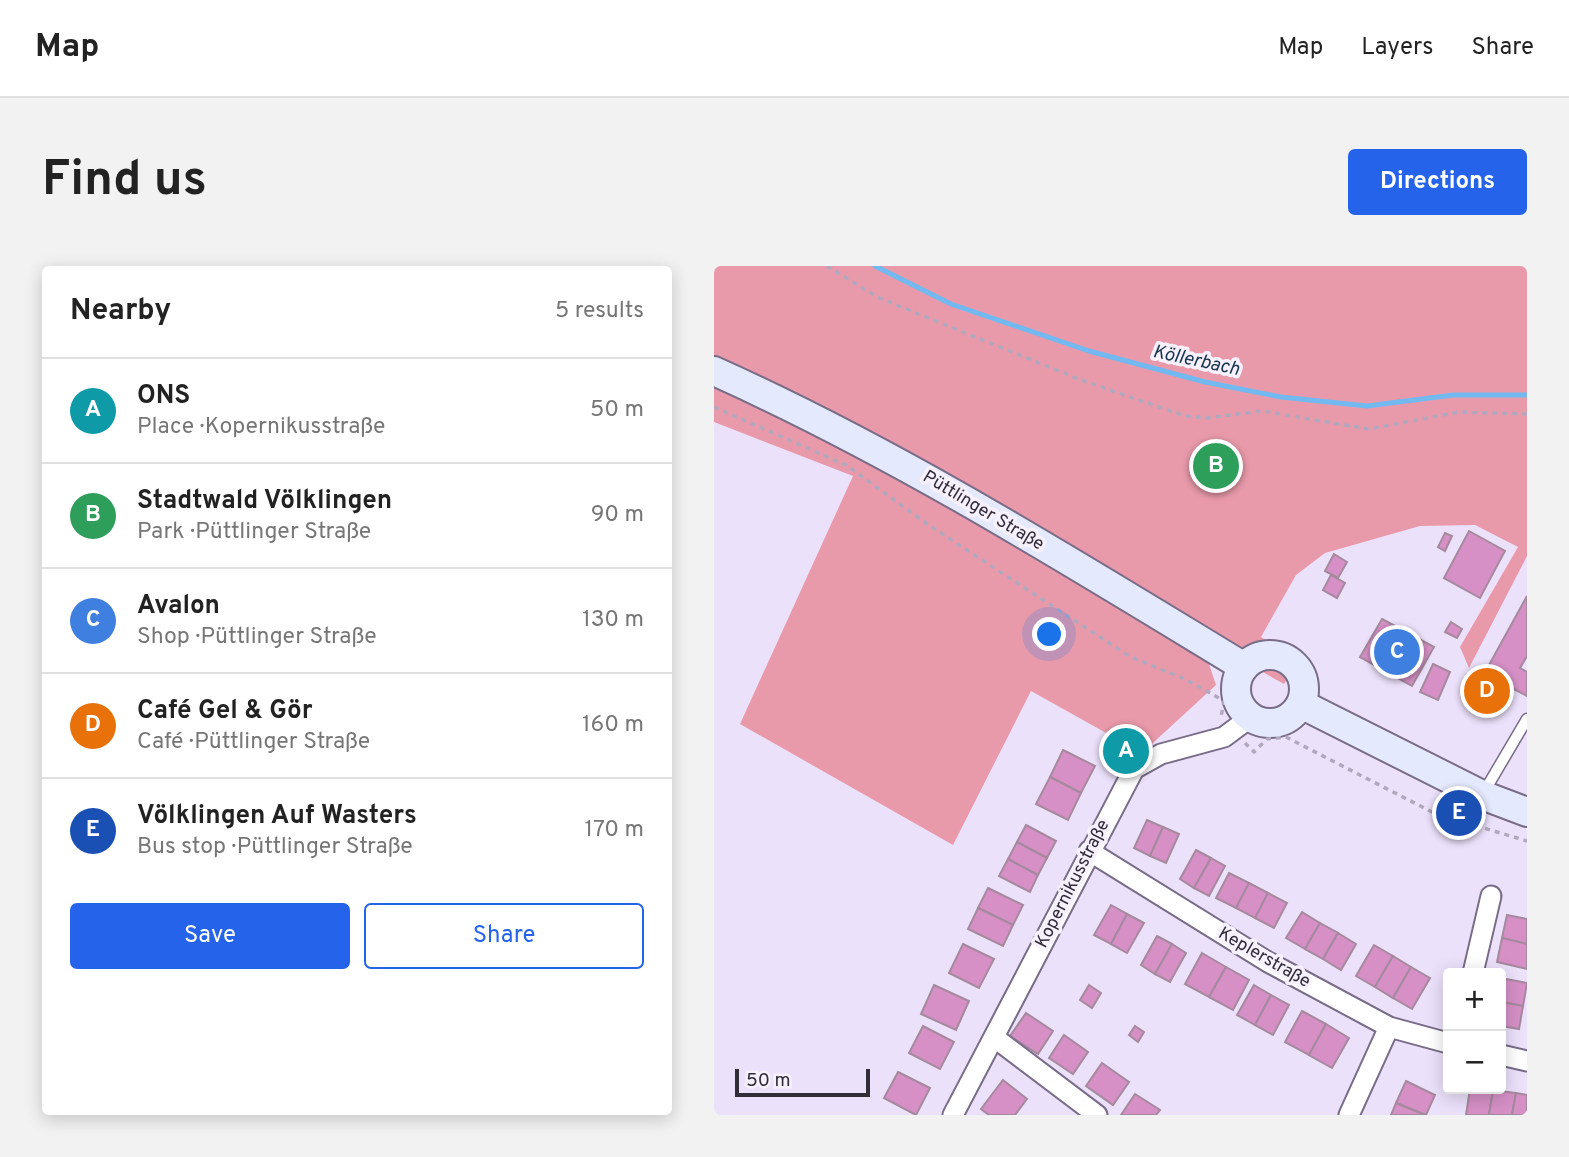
<!DOCTYPE html>
<meta charset="utf-8">
<style>
:root{--surface:#fff;--page:#f2f2f2;--text:#222;--muted:#767676;--line:#e0e0e0;--accent:#2563eb}
body{margin:0;font-family:Overpass,sans-serif;background:var(--page);color:var(--text)}
.controls{position:absolute;right:21px;bottom:21px;display:grid;overflow:hidden;border-radius:7px;box-shadow:0 4px 18px #0003}
.controls button{width:63px;height:63px;display:grid;place-items:center;padding:0;border:0;border-bottom:2px solid var(--line);background:var(--surface);color:var(--text);font:35px sans-serif}
.scale{position:absolute;left:21px;bottom:18px;width:135px;box-sizing:border-box;padding-left:7px;border:4px solid #322c39;border-top:0;font-size:19px;line-height:24px;white-space:nowrap;color:#322c39;-webkit-text-stroke:5px #f7f1fe;paint-order:stroke}
.you{position:absolute;left:336px;top:369px;width:24px;height:24px;margin:-18px;border:5px solid #fff;border-radius:50%;background:#1a73e8;box-shadow:0 0 0 10px #1a73e833}
.badge{display:grid;place-items:center;width:46px;height:46px;border-radius:50%;background:var(--accent);color:#fff;font-size:23px;font-weight:700}
.pin{position:absolute;translate:-50% -50%;border:4px solid #fff;box-shadow:0 2px 7px #0006}
.list{margin:0;padding:0;list-style:none}
h2{display:flex;justify-content:space-between;align-items:center;height:91px;margin:0;padding:0 28px;font-size:30px}
h2 small{font-size:23px;font-weight:400;color:var(--muted)}
.list li{display:grid;grid-template-columns:46px 1fr auto;gap:21px;align-items:center;box-sizing:border-box;height:105px;padding:0 28px;border-top:2px solid var(--line)}
.list b{display:block;font-size:26px;white-space:nowrap}
.list p{margin:0;font-size:23px;white-space:nowrap;color:var(--muted)}
.list em{font-size:23px;font-style:normal;color:var(--muted)}
.actions{display:flex;gap:14px;padding:21px 28px}
.actions a{flex:1;padding:16px 0;border:2px solid var(--accent);border-radius:7px;text-align:center;font-size:24px;color:var(--accent)}
.actions .main{background:var(--accent);color:#fff}
.map{position:relative;flex:none;width:813px;height:849px;overflow:hidden;border-radius:7px}
header{display:flex;align-items:center;gap:42px;box-sizing:border-box;height:98px;padding:0 35px;background:var(--surface);border-bottom:2px solid var(--line)}
header strong{font-size:33px}
nav{display:flex;gap:38px;margin-inline-start:auto;font-size:24px}
.intro{display:flex;align-items:center;justify-content:space-between;box-sizing:border-box;height:168px;padding:0 42px}
h1{margin:0;font-size:49px}
.button{padding:18px 32px;border-radius:7px;background:var(--accent);color:#fff;font-size:24px;font-weight:700}
main{display:flex;gap:42px;padding:0 42px}
aside{flex:1;background:var(--surface);border-radius:7px;box-shadow:0 4px 18px #0003}
.map>svg:first-child{display:block}
</style>
<header>
<strong>Map</strong>
<nav><a>Map</a><a>Layers</a><a>Share</a></nav>
</header>
<div class="intro"><h1>Find us</h1><a class="button">Directions</a></div>
<main>
<aside>
<h2>Nearby<small>5 results</small></h2>
<ul class="list">
<li><span class="badge" style="background:#0f9aa8">A</span><div><b>ONS</b><p>Place · Kopernikusstraße</p></div><em>50 m</em></li>
<li><span class="badge" style="background:#2e9e5b">B</span><div><b>Stadtwald Völklingen</b><p>Park · Püttlinger Straße</p></div><em>90 m</em></li>
<li><span class="badge" style="background:#3f7fe0">C</span><div><b>Avalon</b><p>Shop · Püttlinger Straße</p></div><em>130 m</em></li>
<li><span class="badge" style="background:#e8710a">D</span><div><b>Café Gel &amp; Gör</b><p>Café · Püttlinger Straße</p></div><em>160 m</em></li>
<li><span class="badge" style="background:#1a4fb4">E</span><div><b>Völklingen Auf Wasters</b><p>Bus stop · Püttlinger Straße</p></div><em>170 m</em></li>
</ul>
<div class="actions"><a class="main">Save</a><a>Share</a></div>
</aside>
<div class="map">
<svg width="813" height="849" viewBox="0 0 813 849">
<rect width="100%" height="100%" fill="#ece1fb"/>
<!-- green -->
<path fill="#e99aaa" d="M 0,0 L 813,0 L 813,290 L 755,402 L 746,381 L 804,281 L 761,259 L 706,260 L 611,287 L 582,309 L 547,371 L 585,396 L 570,418 L 486,371 L 502,419 L 428,487 L 317,425 L 239,579 L 26,458 L 139,210 L 0,156 Z"/>
<g fill="none" stroke-linecap="round" stroke-linejoin="round">
<!-- stream -->
<path stroke="#72b9f1" stroke-width="5" d="M 161,0 L 237,38 L 375,85 L 491,116 L 567,131 L 653,140 L 739,129 L 813,129"/>
</g>
<!-- building -->
<g fill="#d690c6" stroke="#a5899e" stroke-width="2">
<path d="M 755,265 L 791,285 L 766,332 L 730,312 Z"/>
<path d="M 731,267 L 738,270 L 731,285 L 724,281 Z"/>
<path d="M 620,288 L 633,296 L 624,312 L 611,305 Z"/>
<path d="M 617,309 L 631,317 L 623,332 L 609,324 Z"/>
<path d="M 813,330 L 813,390 L 806,402 L 813,406 L 813,430 L 796,421 L 783,440 L 759,428 Z"/>
<path d="M 668,353 L 720,381 L 698,420 L 646,391 Z"/>
<path d="M 737,356 L 748,363 L 743,372 L 731,366 Z"/>
<path d="M 719,398 L 736,406 L 724,434 L 706,426 Z"/>
<path d="M 349,484 L 381,500 L 367,527 L 336,511 Z"/>
<path d="M 336,511 L 367,527 L 354,554 L 322,538 Z"/>
<path d="M 433,554 L 449,561 L 436,590 L 420,582 Z"/>
<path d="M 312,559 L 342,575 L 333,592 L 303,576 Z"/>
<path d="M 449,561 L 465,568 L 452,597 L 436,590 Z"/>
<path d="M 303,576 L 333,592 L 324,609 L 294,593 Z"/>
<path d="M 482,584 L 497,592 L 480,622 L 466,613 Z"/>
<path d="M 497,592 L 511,600 L 495,630 L 480,622 Z"/>
<path d="M 294,593 L 324,609 L 316,626 L 285,610 Z"/>
<path d="M 515,607 L 535,617 L 522,642 L 502,632 Z"/>
<path d="M 535,617 L 554,627 L 541,652 L 522,642 Z"/>
<path d="M 274,622 L 309,639 L 299,659 L 264,642 Z"/>
<path d="M 554,627 L 573,637 L 560,662 L 541,652 Z"/>
<path d="M 397,639 L 413,648 L 397,678 L 380,669 Z"/>
<path d="M 264,642 L 299,659 L 289,680 L 254,663 Z"/>
<path d="M 588,646 L 606,657 L 591,683 L 572,672 Z"/>
<path d="M 413,648 L 430,657 L 413,687 L 397,678 Z"/>
<path d="M 793,649 L 813,653 L 813,678 L 788,672 Z"/>
<path d="M 606,657 L 624,667 L 609,693 L 591,683 Z"/>
<path d="M 624,667 L 642,678 L 627,704 L 609,693 Z"/>
<path d="M 443,670 L 458,678 L 441,708 L 427,699 Z"/>
<path d="M 788,672 L 813,678 L 813,703 L 783,696 Z"/>
<path d="M 249,678 L 280,693 L 265,722 L 235,707 Z"/>
<path d="M 458,678 L 472,687 L 456,716 L 441,708 Z"/>
<path d="M 660,679 L 679,690 L 661,721 L 642,710 Z"/>
<path d="M 488,687 L 512,701 L 495,731 L 471,718 Z"/>
<path d="M 679,690 L 697,701 L 679,732 L 661,721 Z"/>
<path d="M 512,701 L 535,714 L 519,744 L 495,731 Z"/>
<path d="M 697,701 L 716,712 L 698,743 L 679,732 Z"/>
<path d="M 787,712 L 813,717 L 809,740 L 787,736 Z"/>
<path d="M 220,719 L 255,735 L 242,764 L 207,748 Z"/>
<path d="M 375,719 L 387,727 L 378,742 L 366,734 Z"/>
<path d="M 540,719 L 557,729 L 541,759 L 523,749 Z"/>
<path d="M 557,729 L 575,739 L 559,769 L 541,759 Z"/>
<path d="M 787,736 L 809,740 L 805,763 L 787,760 Z"/>
<path d="M 588,745 L 612,758 L 595,789 L 571,776 Z"/>
<path d="M 312,747 L 339,765 L 324,788 L 296,770 Z"/>
<path d="M 612,758 L 635,772 L 618,802 L 595,789 Z"/>
<path d="M 209,760 L 240,776 L 226,803 L 195,787 Z"/>
<path d="M 421,760 L 430,766 L 424,776 L 415,769 Z"/>
<path d="M 350,769 L 374,786 L 359,808 L 335,792 Z"/>
<path d="M 388,797 L 415,816 L 399,839 L 372,820 Z"/>
<path d="M 184,806 L 216,822 L 202,849 L 170,832 Z"/>
<path d="M 289,814 L 313,833 L 301,849 L 275,849 L 267,843 Z"/>
<path d="M 692,815 L 721,829 L 712,849 L 682,837 Z"/>
<path d="M 756,823 L 779,824 L 775,849 L 752,849 Z"/>
<path d="M 779,824 L 802,827 L 798,849 L 775,849 Z"/>
<path d="M 802,827 L 813,829 L 813,849 L 798,849 Z"/>
<path d="M 421,828 L 446,844 L 442,849 L 407,849 Z"/>
<path d="M 682,837 L 711,849 L 677,849 Z"/>
</g>
<g fill="none" stroke-linecap="round" stroke-linejoin="round">
<defs>
<path id="lane" d="M 770,526 L 813,453"/>
<g id="street">
<path d="M 375,585 L 554,696 L 675,761 L 734,777"/>
<path d="M 759,707 L 777,630"/>
<path d="M 281,772 L 383,849"/>
<path d="M 787,789 L 813,795"/>
<path d="M 239,849 L 420,503 L 447,488 L 510,471 L 537,451"/>
<path d="M 635,849 L 675,761"/>
</g>
<g id="secondary">
<path d="M 0,105 C 185,188 357,296 530,401"/>
<circle cx="556" cy="423" r="34"/>
<path d="M 587,438 L 768,529 L 813,546"/>
</g>
</defs>
<!-- lane casing -->
<use href="#lane" stroke="#786c88" stroke-width="13"/>
<!-- street casing -->
<use href="#street" stroke="#786c88" stroke-width="23"/>
<!-- secondary casing -->
<use href="#secondary" stroke="#786c88" stroke-width="32"/>
<!-- path -->
<g stroke="#b2a8be" stroke-width="3.5" stroke-dasharray="5 5" stroke-linecap="butt">
<path d="M 113,0 L 163,31 L 367,114 L 471,150 L 492,152 L 548,145 L 655,163 L 745,146 L 813,148"/>
<path d="M 0,141 L 132,199 L 216,260 L 415,390 L 473,414 L 510,435 L 507,451"/>
<path d="M 531,477 L 540,486 L 553,473 L 572,471 L 720,547 L 813,575"/>
</g>
<!-- lane -->
<use href="#lane" stroke="#fff" stroke-width="10"/>
<!-- street -->
<use href="#street" stroke="#fff" stroke-width="19"/>
<!-- secondary -->
<use href="#secondary" stroke="#e5e9fd" stroke-width="28"/>
</g>
<g text-anchor="middle" dominant-baseline="central" stroke-width="7" stroke-linejoin="round" paint-order="stroke">
<!-- street labels -->
<g font-size="18" fill="#322c39" stroke="#f7f1fe">
<text transform="translate(269 245) rotate(31)">Püttlinger Straße</text>
<text transform="translate(359 618) rotate(-63)">Kopernikusstraße</text>
<text transform="translate(550 692) rotate(30)">Keplerstraße</text>
</g>
<!-- water labels -->
<g font-size="19" font-style="italic" fill="#16344c" stroke="#f7f1fe">
<text transform="translate(482 95) rotate(12)">Köllerbach</text>
</g>
</g>
</svg>
<div class="controls">
<button>+</button>
<button>−</button>
</div>
<div class="scale">50 m</div>
<div class="you"></div>
<div class="pin badge" style="left:412px;top:485px;background:#0f9aa8">A</div>
<div class="pin badge" style="left:502px;top:200px;background:#2e9e5b">B</div>
<div class="pin badge" style="left:683px;top:386px;background:#3f7fe0">C</div>
<div class="pin badge" style="left:773px;top:425px;background:#e8710a">D</div>
<div class="pin badge" style="left:745px;top:547px;background:#1a4fb4">E</div>
</div>
</main>
